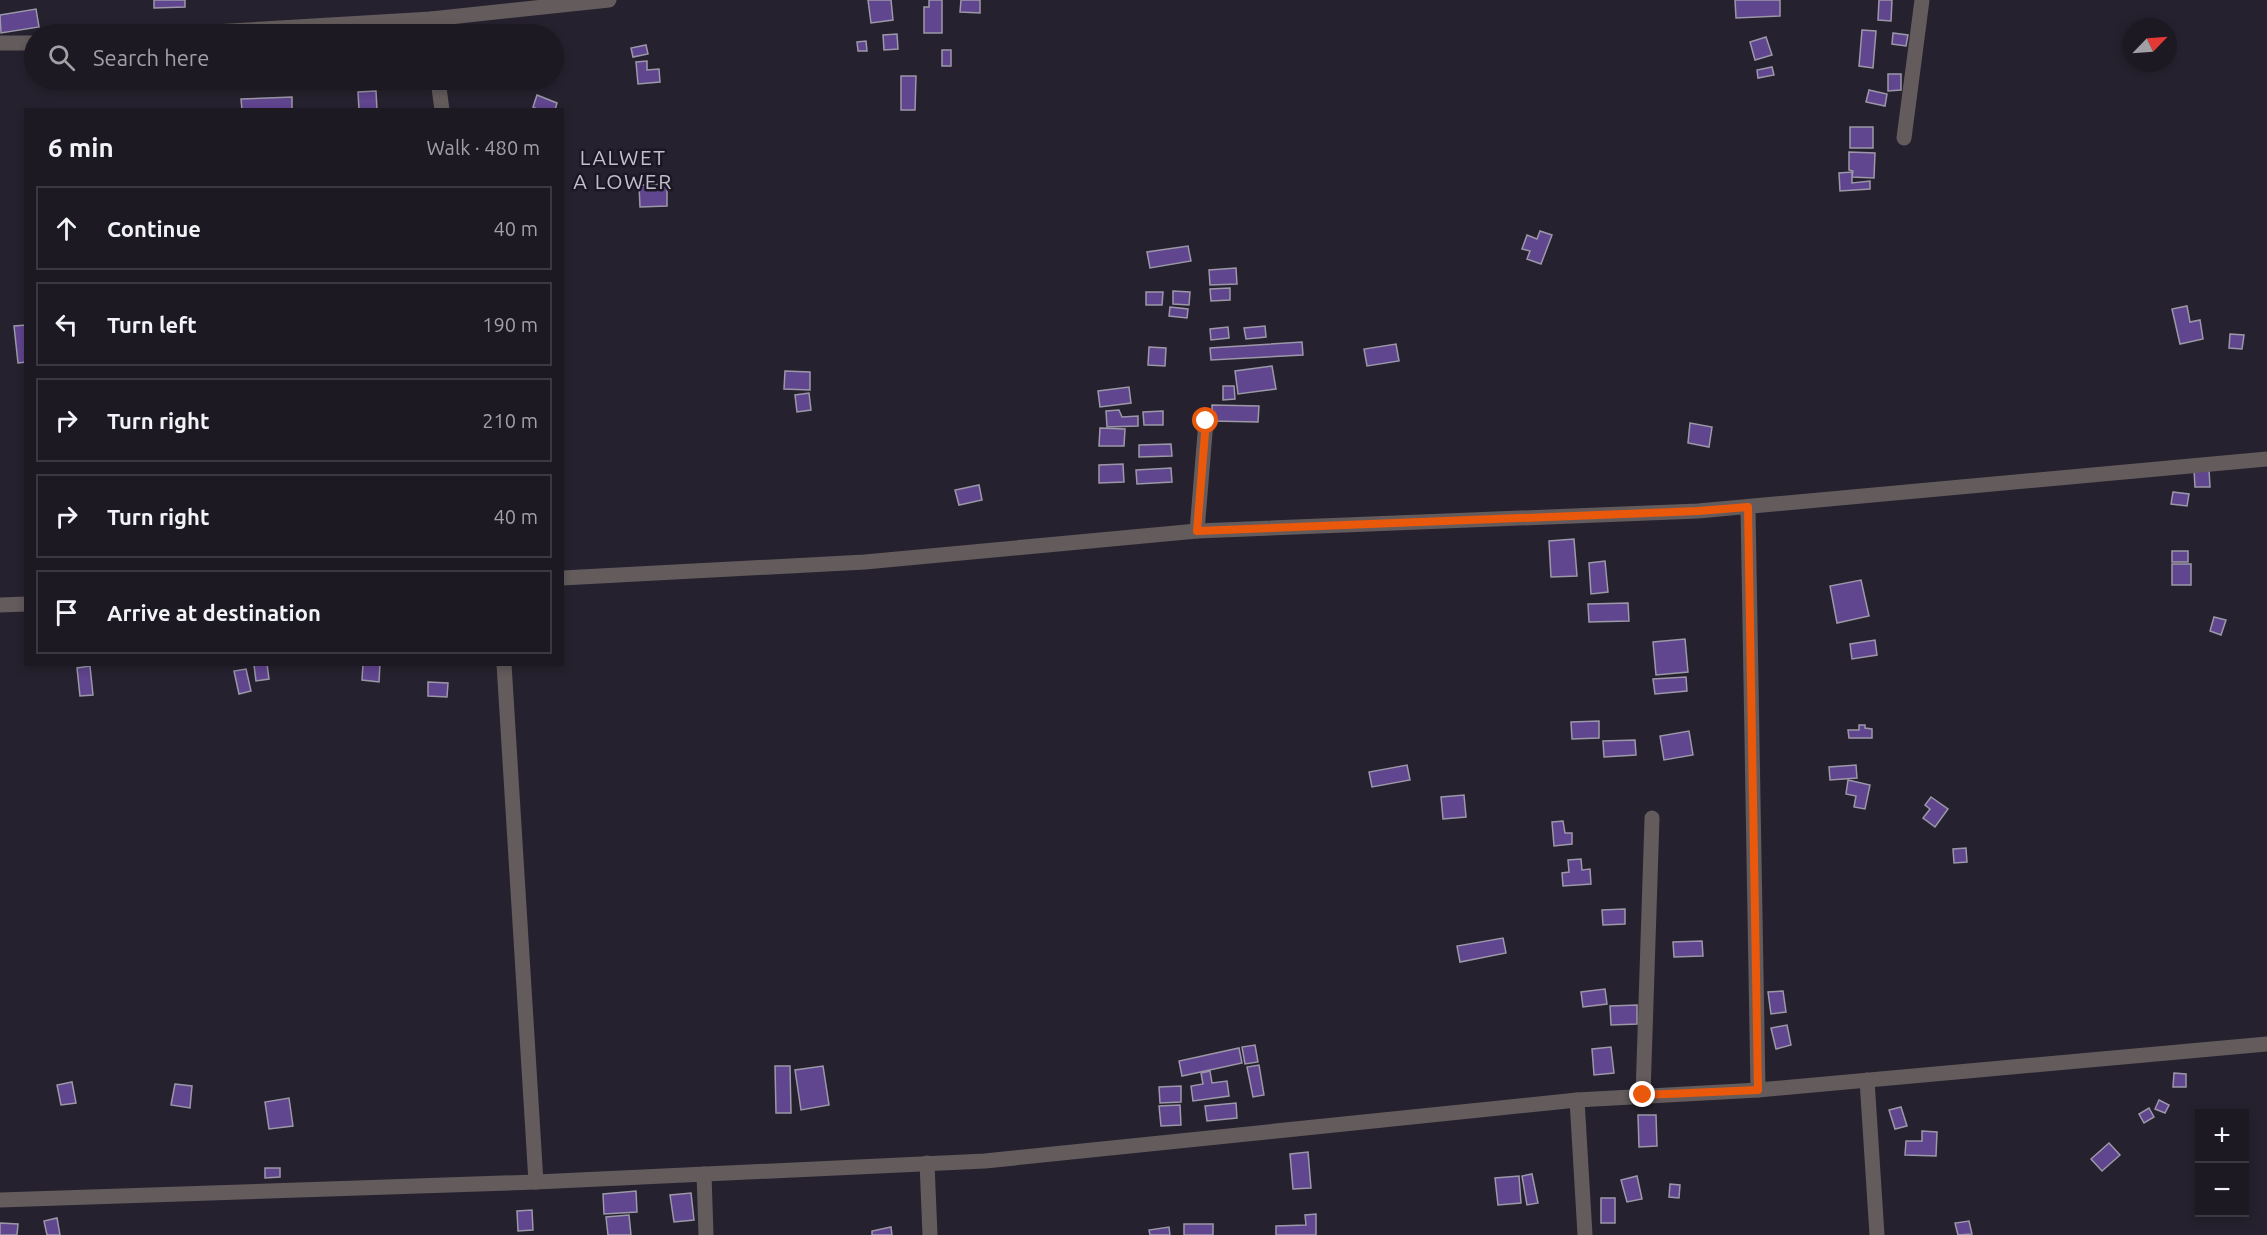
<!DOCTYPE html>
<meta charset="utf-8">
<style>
:root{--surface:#1c1922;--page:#25222a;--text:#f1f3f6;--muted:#a0a0a5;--line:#3a3840}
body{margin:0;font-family:Ubuntu,sans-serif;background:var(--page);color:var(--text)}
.controls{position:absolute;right:18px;bottom:18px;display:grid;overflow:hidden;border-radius:0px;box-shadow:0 3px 9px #0003}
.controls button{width:54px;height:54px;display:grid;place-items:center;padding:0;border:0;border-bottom:2px solid var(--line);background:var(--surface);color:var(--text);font:30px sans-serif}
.compass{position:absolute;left:2123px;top:18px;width:54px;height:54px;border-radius:50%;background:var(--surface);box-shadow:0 3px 9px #0003;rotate:65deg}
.stop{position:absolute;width:18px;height:18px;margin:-14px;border:4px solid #ea580c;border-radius:50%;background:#fff}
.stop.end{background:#ea580c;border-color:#fff;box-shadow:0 2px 6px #0008}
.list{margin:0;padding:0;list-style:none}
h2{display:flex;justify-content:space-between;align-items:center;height:78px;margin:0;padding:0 24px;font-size:26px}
h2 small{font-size:20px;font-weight:400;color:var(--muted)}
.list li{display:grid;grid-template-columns:39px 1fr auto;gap:18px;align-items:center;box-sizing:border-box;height:84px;margin:0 12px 12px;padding:0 12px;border:2px solid var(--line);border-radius:0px}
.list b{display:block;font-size:22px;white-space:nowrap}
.list em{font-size:20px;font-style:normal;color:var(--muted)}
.icon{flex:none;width:33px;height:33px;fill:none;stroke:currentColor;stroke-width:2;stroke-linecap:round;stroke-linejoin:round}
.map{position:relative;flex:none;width:2267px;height:1235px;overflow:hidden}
.search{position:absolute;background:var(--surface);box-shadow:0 3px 9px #0003;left:24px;top:24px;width:540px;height:66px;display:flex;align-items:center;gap:15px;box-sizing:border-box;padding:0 21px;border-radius:33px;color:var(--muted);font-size:22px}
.panel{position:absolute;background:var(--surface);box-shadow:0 3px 9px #0003;left:24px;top:108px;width:540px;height:558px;border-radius:0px}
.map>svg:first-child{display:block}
</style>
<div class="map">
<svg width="2267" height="1235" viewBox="0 0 2267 1235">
<rect width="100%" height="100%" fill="#25212e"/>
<!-- building -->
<g fill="#60458f" stroke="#9c98a8" stroke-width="1.5">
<path d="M 154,0 L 185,0 L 185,7 L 154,8 Z"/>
<path d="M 868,0 L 891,0 L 893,20 L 871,23 Z"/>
<path d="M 929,0 L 942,0 L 942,33 L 924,33 L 924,7 L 929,7 Z"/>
<path d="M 961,0 L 980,0 L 980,13 L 960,12 Z"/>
<path d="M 1735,0 L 1780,0 L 1780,16 L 1736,18 Z"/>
<path d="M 1879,0 L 1892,0 L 1891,21 L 1878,20 Z"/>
<path d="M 36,9 L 39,27 L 1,33 L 0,15 Z"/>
<path d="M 413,30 L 414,34 L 388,34 Z"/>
<path d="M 1862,30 L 1876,31 L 1873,68 L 1859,66 Z"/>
<path d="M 1893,33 L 1908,35 L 1906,46 L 1892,44 Z"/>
<path d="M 897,34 L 898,49 L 884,50 L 883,35 Z"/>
<path d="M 1766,37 L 1772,55 L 1755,60 L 1750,42 Z"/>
<path d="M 866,41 L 867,51 L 858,51 L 857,42 Z"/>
<path d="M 646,45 L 648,54 L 633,57 L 631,48 Z"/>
<rect x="942" y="50" width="9" height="16"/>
<path d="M 647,61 L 647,70 L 659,69 L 660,82 L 638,84 L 636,62 Z"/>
<path d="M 1772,67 L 1774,75 L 1758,78 L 1757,70 Z"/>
<path d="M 1888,74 L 1901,74 L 1901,90 L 1888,91 Z"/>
<path d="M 901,76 L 916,76 L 915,110 L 901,110 Z"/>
<path d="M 410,80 L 422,80 L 423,85 L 411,88 Z"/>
<path d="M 1869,90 L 1887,94 L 1885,106 L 1866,102 Z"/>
<path d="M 376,91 L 377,110 L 359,110 L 358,92 Z"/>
<path d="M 537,95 L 557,103 L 555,110 L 538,110 L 533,107 Z"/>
<path d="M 292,97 L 292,110 L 242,110 L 241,99 Z"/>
<rect x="1850" y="127" width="23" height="21"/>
<path d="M 1849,152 L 1875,153 L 1874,178 L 1852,177 L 1853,171 L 1849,170 Z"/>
<path d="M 1852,172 L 1852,183 L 1870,181 L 1870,189 L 1840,191 L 1839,173 Z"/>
<path d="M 667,184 L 667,206 L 640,207 L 639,185 Z"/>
<path d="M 1540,231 L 1552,235 L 1541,264 L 1527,259 L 1530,251 L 1522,249 L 1527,235 L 1537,239 Z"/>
<path d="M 1188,246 L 1191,261 L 1150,268 L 1147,252 Z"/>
<path d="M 1236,268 L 1237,284 L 1210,285 L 1209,270 Z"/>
<path d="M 1230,288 L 1230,300 L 1211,301 L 1210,289 Z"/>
<path d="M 1173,291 L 1190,292 L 1189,305 L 1173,304 Z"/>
<path d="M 1146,292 L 1163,292 L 1162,305 L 1146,305 Z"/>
<path d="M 2187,306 L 2190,322 L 2200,320 L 2203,339 L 2180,344 L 2172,309 Z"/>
<path d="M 1170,307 L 1188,309 L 1187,318 L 1169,316 Z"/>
<path d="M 26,325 L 26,362 L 18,363 L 14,326 Z"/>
<path d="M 1265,326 L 1266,337 L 1246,339 L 1244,328 Z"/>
<path d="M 1228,327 L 1229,338 L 1211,340 L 1210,329 Z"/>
<path d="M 2230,334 L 2244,335 L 2242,349 L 2229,348 Z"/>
<path d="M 1302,342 L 1303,355 L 1211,360 L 1210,348 Z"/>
<path d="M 1396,344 L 1399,361 L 1367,366 L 1364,349 Z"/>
<path d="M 1149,347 L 1166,348 L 1165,366 L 1148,365 Z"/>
<path d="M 1272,366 L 1276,389 L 1238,394 L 1235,371 Z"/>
<path d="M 785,371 L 810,372 L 810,390 L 784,389 Z"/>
<path d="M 1223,386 L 1234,386 L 1235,399 L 1223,400 Z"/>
<path d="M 1129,387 L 1131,403 L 1100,407 L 1098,391 Z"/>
<path d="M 809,393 L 811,410 L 797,412 L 795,395 Z"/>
<path d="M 1212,405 L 1259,406 L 1258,422 L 1212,421 Z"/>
<path d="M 1119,410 L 1122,417 L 1138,416 L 1138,426 L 1107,427 L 1106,411 Z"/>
<path d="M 1163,411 L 1163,425 L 1144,425 L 1143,412 Z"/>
<path d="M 1690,423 L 1712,427 L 1709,447 L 1688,443 Z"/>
<path d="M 1100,428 L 1125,429 L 1124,446 L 1099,446 Z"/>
<path d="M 1171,444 L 1172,456 L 1139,457 L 1139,445 Z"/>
<path d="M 1123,464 L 1124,482 L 1099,483 L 1099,465 Z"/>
<path d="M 1171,468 L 1172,482 L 1137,484 L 1136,470 Z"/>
<path d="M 2209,469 L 2210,487 L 2195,487 L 2194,470 Z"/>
<path d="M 979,485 L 982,500 L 959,505 L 955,490 Z"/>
<path d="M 2173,492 L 2189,494 L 2187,506 L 2171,504 Z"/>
<path d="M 1574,539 L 1577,576 L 1551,577 L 1549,541 Z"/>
<rect x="2172" y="551" width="16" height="11"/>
<path d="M 1605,561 L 1608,592 L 1591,594 L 1589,563 Z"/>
<rect x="2172" y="564" width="19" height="21"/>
<path d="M 1861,580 L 1869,616 L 1837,623 L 1830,586 Z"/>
<path d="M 1628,603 L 1629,621 L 1589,622 L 1588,604 Z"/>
<path d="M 2214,617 L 2226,620 L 2221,635 L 2210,631 Z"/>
<path d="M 1685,639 L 1688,672 L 1656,675 L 1653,642 Z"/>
<path d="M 1875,640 L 1877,655 L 1852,659 L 1850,644 Z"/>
<path d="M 267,664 L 269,679 L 256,681 L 254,665 Z"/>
<path d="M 363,664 L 380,664 L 379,682 L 362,680 Z"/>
<path d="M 90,666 L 93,695 L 80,696 L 77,668 Z"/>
<path d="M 246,669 L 251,691 L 239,694 L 234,671 Z"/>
<path d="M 1686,677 L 1687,691 L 1655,694 L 1653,679 Z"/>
<path d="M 428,682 L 448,683 L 447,697 L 428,696 Z"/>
<path d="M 1599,721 L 1599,738 L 1572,739 L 1571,722 Z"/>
<path d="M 1859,725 L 1865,725 L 1865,728 L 1872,729 L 1872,738 L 1849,738 L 1848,730 L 1859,730 Z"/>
<path d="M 1689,731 L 1693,755 L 1664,760 L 1660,736 Z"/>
<path d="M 1635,740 L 1636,755 L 1604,757 L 1603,741 Z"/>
<path d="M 1407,765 L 1410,780 L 1372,787 L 1369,772 Z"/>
<path d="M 1856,765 L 1857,778 L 1830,780 L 1829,767 Z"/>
<path d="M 1848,780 L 1870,785 L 1865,809 L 1854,807 L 1856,796 L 1846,794 Z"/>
<path d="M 1464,795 L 1466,817 L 1443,819 L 1441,797 Z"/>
<path d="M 1931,797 L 1948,809 L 1935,827 L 1923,818 L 1930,809 L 1925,805 Z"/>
<path d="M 1563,821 L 1565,833 L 1572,833 L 1572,844 L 1554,846 L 1552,822 Z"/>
<path d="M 1966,848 L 1967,862 L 1954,863 L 1953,849 Z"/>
<path d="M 1581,859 L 1582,870 L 1590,869 L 1591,884 L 1563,886 L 1562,873 L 1569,872 L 1568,860 Z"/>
<path d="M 1625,909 L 1625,924 L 1603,925 L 1602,910 Z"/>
<path d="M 1503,938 L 1506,953 L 1460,962 L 1457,946 Z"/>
<path d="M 1702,941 L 1703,956 L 1674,957 L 1673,942 Z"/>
<path d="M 1605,989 L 1607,1004 L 1583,1007 L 1581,992 Z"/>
<path d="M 1783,991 L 1786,1012 L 1771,1014 L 1768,992 Z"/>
<path d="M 1637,1005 L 1637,1024 L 1611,1025 L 1610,1006 Z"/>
<path d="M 1787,1025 L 1791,1045 L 1776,1049 L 1771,1028 Z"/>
<path d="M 1255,1045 L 1258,1062 L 1245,1064 L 1242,1047 Z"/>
<path d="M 1611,1047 L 1614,1073 L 1594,1075 L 1592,1049 Z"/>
<path d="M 1239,1048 L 1242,1063 L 1182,1076 L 1179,1061 Z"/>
<path d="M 1259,1065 L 1264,1095 L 1253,1097 L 1247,1067 Z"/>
<path d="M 775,1066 L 790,1066 L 791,1113 L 776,1113 Z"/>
<path d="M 823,1066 L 829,1105 L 801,1110 L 795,1070 Z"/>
<path d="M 1210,1071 L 1212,1083 L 1227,1081 L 1229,1096 L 1193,1101 L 1191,1086 L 1203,1084 L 1201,1073 Z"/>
<path d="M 2174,1073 L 2186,1074 L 2186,1087 L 2173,1087 Z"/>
<path d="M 72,1082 L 76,1103 L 61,1105 L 57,1085 Z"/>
<path d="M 175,1084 L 192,1086 L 190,1108 L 171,1105 Z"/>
<path d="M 1181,1086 L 1181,1102 L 1160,1103 L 1159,1087 Z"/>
<path d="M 289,1098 L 293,1126 L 269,1129 L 265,1102 Z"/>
<path d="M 2159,1100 L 2169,1105 L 2165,1113 L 2155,1109 Z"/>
<path d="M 1236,1103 L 1237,1118 L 1207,1121 L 1205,1106 Z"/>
<path d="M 1180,1105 L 1181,1125 L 1161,1126 L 1159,1106 Z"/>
<path d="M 1901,1107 L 1907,1126 L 1895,1129 L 1889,1110 Z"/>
<path d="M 2149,1108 L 2154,1117 L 2144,1123 L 2139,1114 Z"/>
<path d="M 1638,1115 L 1656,1115 L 1657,1146 L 1639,1147 Z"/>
<path d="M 1922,1131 L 1937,1132 L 1936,1156 L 1905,1155 L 1906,1141 L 1922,1141 Z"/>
<path d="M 2109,1143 L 2120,1155 L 2102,1171 L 2091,1159 Z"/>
<path d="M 1308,1152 L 1311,1188 L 1293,1189 L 1290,1154 Z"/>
<path d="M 265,1168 L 280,1168 L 280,1177 L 265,1178 Z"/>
<path d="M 1532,1174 L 1538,1203 L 1527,1205 L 1522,1176 Z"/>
<path d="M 1519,1176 L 1521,1203 L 1498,1205 L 1495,1178 Z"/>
<path d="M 1637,1176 L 1642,1199 L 1627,1202 L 1621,1180 Z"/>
<path d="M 1670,1184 L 1680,1185 L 1679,1198 L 1669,1197 Z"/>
<path d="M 636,1191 L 637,1212 L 604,1214 L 603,1194 Z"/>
<path d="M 691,1193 L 694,1220 L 674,1222 L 670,1195 Z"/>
<rect x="1601" y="1198" width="14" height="25"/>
<path d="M 532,1210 L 533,1230 L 518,1231 L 517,1211 Z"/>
<path d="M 1316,1214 L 1316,1235 L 1276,1235 L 1276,1226 L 1306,1225 L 1305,1215 Z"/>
<path d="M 629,1215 L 631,1235 L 608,1235 L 606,1217 Z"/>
<path d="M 57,1218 L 60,1235 L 47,1235 L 44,1221 Z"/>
<path d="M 1969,1221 L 1972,1234 L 1958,1235 L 1955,1223 Z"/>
<path d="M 0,1223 L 18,1224 L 17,1235 L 0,1235 Z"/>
<rect x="1184" y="1224" width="29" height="11"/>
<path d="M 891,1227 L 892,1235 L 872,1235 L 872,1231 Z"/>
<path d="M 1169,1227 L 1170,1235 L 1150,1235 L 1149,1230 Z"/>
</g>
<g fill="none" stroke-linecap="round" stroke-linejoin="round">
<!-- street -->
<g stroke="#635b5c" stroke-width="15">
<path d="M 431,19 L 432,34"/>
<path d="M 180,34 L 431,19 L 609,0"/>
<path d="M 0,43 L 34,43"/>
<path d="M 438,80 L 442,110"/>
<path d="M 1904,138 L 1922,0"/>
<path d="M 1748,507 L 1758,1090"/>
<path d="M 1197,531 L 1206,421"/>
<path d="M 562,578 L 865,562 L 1197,531 L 1698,511 L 2267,459"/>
<path d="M 0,605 L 26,604"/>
<path d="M 504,664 L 536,1182"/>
<path d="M 1867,1080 L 1877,1235"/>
<path d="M 1643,1095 L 1652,818"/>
<path d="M 1577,1100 L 1585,1235"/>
<path d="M 927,1163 L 930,1235"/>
<path d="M 704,1174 L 706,1235"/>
<path d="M 0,1200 L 536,1182 L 985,1161 L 1577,1100 L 1758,1090 L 2267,1044"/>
</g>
</g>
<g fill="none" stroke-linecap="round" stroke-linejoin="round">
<!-- route -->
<path stroke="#ea580c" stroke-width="8" d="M 1206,421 L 1197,531 L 1698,511 L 1748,507 L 1758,1090 L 1643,1095"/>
</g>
<g text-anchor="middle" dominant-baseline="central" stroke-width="5" stroke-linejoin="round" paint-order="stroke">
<!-- quarter labels -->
<g font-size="21" letter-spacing="1.5" fill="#c3becf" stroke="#1b1824">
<text x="623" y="157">LALWET<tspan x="623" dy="24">A LOWER</tspan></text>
</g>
</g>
</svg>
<div class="controls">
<button>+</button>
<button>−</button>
</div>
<svg class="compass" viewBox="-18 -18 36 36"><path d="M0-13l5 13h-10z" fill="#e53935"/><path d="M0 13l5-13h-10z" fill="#a0a0a5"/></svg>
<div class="stop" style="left:1206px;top:421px"></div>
<div class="stop end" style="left:1643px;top:1095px"></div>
<div class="search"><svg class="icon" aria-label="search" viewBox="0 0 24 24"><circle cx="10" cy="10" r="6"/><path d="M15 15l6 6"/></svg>Search here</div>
<section class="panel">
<h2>6 min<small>Walk · 480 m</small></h2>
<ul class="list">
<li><svg class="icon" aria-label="ahead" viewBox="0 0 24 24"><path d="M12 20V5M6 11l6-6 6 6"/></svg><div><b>Continue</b></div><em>40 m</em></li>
<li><svg class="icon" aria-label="left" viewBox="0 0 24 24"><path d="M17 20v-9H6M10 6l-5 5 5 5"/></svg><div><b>Turn left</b></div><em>190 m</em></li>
<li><svg class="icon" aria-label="right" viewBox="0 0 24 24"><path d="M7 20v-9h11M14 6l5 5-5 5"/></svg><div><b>Turn right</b></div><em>210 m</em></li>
<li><svg class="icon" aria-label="right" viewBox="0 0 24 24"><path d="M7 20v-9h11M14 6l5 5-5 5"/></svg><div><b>Turn right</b></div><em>40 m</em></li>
<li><svg class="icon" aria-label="arrive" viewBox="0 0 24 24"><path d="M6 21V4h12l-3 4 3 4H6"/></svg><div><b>Arrive at destination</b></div></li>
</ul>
</section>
</div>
